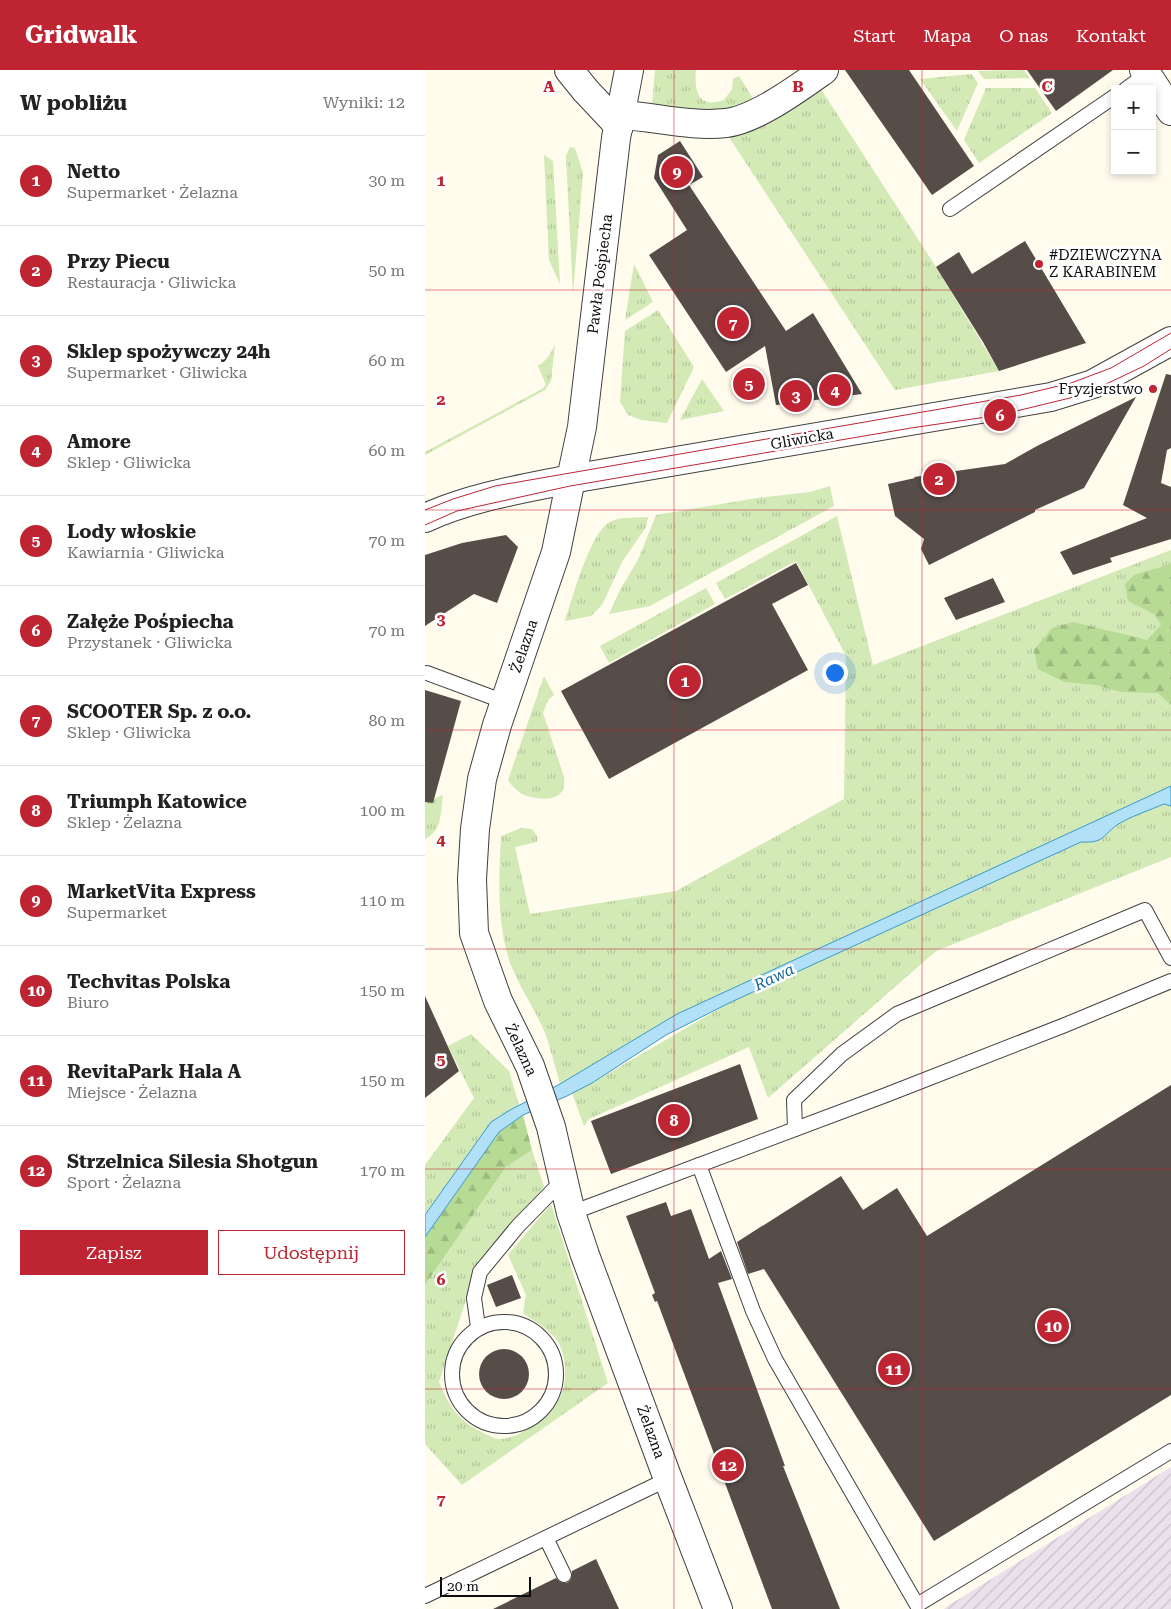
<!DOCTYPE html>
<html lang="pl">
<meta charset="utf-8">
<style>
:root{--surface:#fff;--page:#f6f6f6;--text:#222;--muted:#767676;--line:#e0e0e0;--accent:#be2432}
body{margin:0;font-family:"Roboto Serif",serif;background:var(--page);color:var(--text)}
.controls{position:absolute;right:15px;top:15px;display:grid;overflow:hidden;border-radius:0px;box-shadow:0 2px 8px #0003}
.controls button{width:45px;height:45px;display:grid;place-items:center;padding:0;border:0;border-bottom:1px solid var(--line);background:var(--surface);color:var(--text);font:25px sans-serif}
.scale{position:absolute;left:15px;bottom:12px;width:91px;box-sizing:border-box;padding-left:5px;border:2px solid #0d0d0d;border-top:0;font-size:14px;line-height:18px;white-space:nowrap;color:#0d0d0d;-webkit-text-stroke:4px #fff;paint-order:stroke}
.you{position:absolute;left:409px;top:602px;width:18px;height:18px;margin:-12px;border:4px solid #fff;border-radius:50%;background:#1a73e8;box-shadow:0 0 0 8px #1a73e833}
.badge{display:grid;place-items:center;width:32px;height:32px;border-radius:50%;background:var(--accent);color:#fff;font-size:16px;font-weight:700}
.pin{position:absolute;translate:-50% -50%;border:2px solid #fff;box-shadow:0 1px 5px #0006}
.list{margin:0;padding:0;list-style:none}
h2{display:flex;justify-content:space-between;align-items:center;height:65px;margin:0;padding:0 20px;font-size:21px}
h2 small{font-size:16px;font-weight:400;color:var(--muted)}
.list li{display:grid;grid-template-columns:32px 1fr auto;gap:15px;align-items:center;box-sizing:border-box;height:90px;padding:0 20px;border-top:1px solid var(--line)}
.list b{display:block;font-size:19px;white-space:nowrap}
.list p{margin:0;font-size:16px;white-space:nowrap;color:var(--muted)}
.list em{font-size:16px;font-style:normal;color:var(--muted)}
.actions{display:flex;gap:10px;padding:15px 20px}
.actions a{flex:1;padding:11px 0;border:1px solid var(--accent);border-radius:0px;text-align:center;font-size:18px;color:var(--accent)}
.actions .main{background:var(--accent);color:#fff}
.map{position:relative;flex:none;width:746px;height:1539px;overflow:hidden}
header{display:flex;align-items:center;gap:30px;box-sizing:border-box;height:70px;padding:0 25px;background:var(--accent);color:#fff}
header strong{font-size:24px}
nav{display:flex;gap:28px;margin-inline-start:auto;font-size:18px}
main{display:flex}
aside{flex:1;background:var(--surface)}
.map>svg:first-child{display:block}
</style>
<header>
<strong>Gridwalk</strong>
<nav><a>Start</a><a>Mapa</a><a>O nas</a><a>Kontakt</a></nav>
</header>
<main>
<aside>
<h2>W pobliżu<small>Wyniki: 12</small></h2>
<ul class="list">
<li><span class="badge">1</span><div><b>Netto</b><p>Supermarket · Żelazna</p></div><em>30 m</em></li>
<li><span class="badge">2</span><div><b>Przy Piecu</b><p>Restauracja · Gliwicka</p></div><em>50 m</em></li>
<li><span class="badge">3</span><div><b>Sklep spożywczy 24h</b><p>Supermarket · Gliwicka</p></div><em>60 m</em></li>
<li><span class="badge">4</span><div><b>Amore</b><p>Sklep · Gliwicka</p></div><em>60 m</em></li>
<li><span class="badge">5</span><div><b>Lody włoskie</b><p>Kawiarnia · Gliwicka</p></div><em>70 m</em></li>
<li><span class="badge">6</span><div><b>Załęże Pośpiecha</b><p>Przystanek · Gliwicka</p></div><em>70 m</em></li>
<li><span class="badge">7</span><div><b>SCOOTER Sp. z o.o.</b><p>Sklep · Gliwicka</p></div><em>80 m</em></li>
<li><span class="badge">8</span><div><b>Triumph Katowice</b><p>Sklep · Żelazna</p></div><em>100 m</em></li>
<li><span class="badge">9</span><div><b>MarketVita Express</b><p>Supermarket</p></div><em>110 m</em></li>
<li><span class="badge">10</span><div><b>Techvitas Polska</b><p>Biuro</p></div><em>150 m</em></li>
<li><span class="badge">11</span><div><b>RevitaPark Hala A</b><p>Miejsce · Żelazna</p></div><em>150 m</em></li>
<li><span class="badge">12</span><div><b>Strzelnica Silesia Shotgun</b><p>Sport · Żelazna</p></div><em>170 m</em></li>
</ul>
<div class="actions"><a class="main">Zapisz</a><a>Udostępnij</a></div>
</aside>
<div class="map">
<svg width="746" height="1539" viewBox="0 0 746 1539">
<defs>
<pattern id="industrial-furrows" width="10" height="10" patternUnits="userSpaceOnUse" patternTransform="scale(1.25)"><rect width="10" height="10" fill="#eae1ec"/><path d="M-1 1l2-2M0 10L10 0M9 11l2-2" fill="none" stroke="#c8c0c9"/></pattern>
<pattern id="grass-tufts" width="24" height="20" patternUnits="userSpaceOnUse" patternTransform="scale(1.25)"><rect width="24" height="20" fill="#d3e9b6"/><path d="M3 7l-1-3M5 7V3M7 7l1-3M15 17l-1-3M17 17v-4M19 17l1-3" fill="none" stroke="#b4c79b"/></pattern>
<pattern id="forest-firs" width="22" height="20" patternUnits="userSpaceOnUse" patternTransform="scale(1.25)"><rect width="22" height="20" fill="#b7da95"/><path d="M5 1l3.5 6h-7zM16 11l3.5 6h-7z" fill="#9cba7f"/></pattern>
</defs>
<rect width="100%" height="100%" fill="#fffbed"/>
<!-- industrial -->
<path fill="url(#industrial-furrows)" d="M 746,1397 L 746,1539 L 519,1539 L 521,1537 Z"/>
<!-- grass -->
<g fill="url(#grass-tufts)">
<path d="M 230,0 L 271,0 C 269,21 273,39 299,30 L 307,19 L 308,9 L 314,6 L 329,30 L 300,43 L 227,35 Z"/>
<path d="M 599,0 L 604,8 L 559,9 L 553,1 Z"/>
<path d="M 546,4 L 553,13 L 532,61 L 495,9 Z"/>
<path d="M 392,13 L 511,197 L 574,301 L 470,320 L 298,58 Z"/>
<path d="M 561,18 L 610,18 L 627,43 L 554,93 L 539,70 Z"/>
<path d="M 145,77 L 150,78 L 158,103 L 148,224 L 141,86 Z"/>
<path d="M 119,85 L 128,91 L 135,214 L 124,190 Z"/>
<path d="M 209,194 L 228,232 L 200,250 Z"/>
<path d="M 233,240 L 269,297 L 242,353 L 216,350 L 203,345 L 195,332 L 200,261 Z"/>
<path d="M 130,274 L 126,311 L 120,320 L 0,385 L 0,382 L 117,319 L 121,315 L 113,296 C 122,290 126,284 130,274 Z"/>
<path d="M 277,309 L 299,341 L 255,350 Z"/>
<path d="M 405,416 L 409,436 L 225,536 L 184,544 L 196,518 L 213,490 L 231,445 L 332,428 L 385,422 Z"/>
<path d="M 412,446 L 448,595 L 746,480 L 746,716 L 252,944 L 135,1014 C 130,997 126,979 120,963 C 109,936 90,912 82,883 C 72,845 74,806 76,766 L 96,758 L 107,759 L 112,766 L 112,772 L 90,777 L 105,844 L 251,821 L 419,729 L 421,586 L 371,491 L 300,529 L 291,513 Z"/>
<path d="M 223,447 L 221,457 L 197,492 L 177,535 L 166,546 L 140,551 C 147,530 165,462 185,452 C 196,446 211,448 223,447 Z"/>
<path d="M 281,518 L 290,534 L 184,593 L 175,576 Z"/>
<path d="M 119,606 L 129,625 L 123,630 L 118,643 L 139,707 C 139,711 140,716 138,719 C 133,733 108,729 97,724 C 92,721 86,715 83,710 Z"/>
<path d="M 18,725 C 15,743 18,760 0,769 L 0,732 Z"/>
<path d="M 739,734 L 746,736 L 746,787 L 511,881 L 343,1028 L 324,977 L 164,1049 L 159,1056 L 147,1023 L 149,1021 L 167,1013 L 304,933 L 656,772 C 679,773 676,767 693,755 C 705,747 725,740 739,734 Z"/>
<path d="M 46,964 L 84,1001 L 94,1035 L 66,1052 L 0,1145 L 0,1095 L 49,1028 L 23,976 Z"/>
<path d="M 107,1080 L 119,1117 L 48,1198 L 40,1233 L 14,1312 C 25,1338 34,1352 61,1364 C 65,1366 70,1370 75,1369 C 98,1368 131,1342 138,1320 C 141,1308 141,1290 136,1278 C 130,1262 111,1253 98,1243 L 101,1225 L 83,1185 L 126,1134 L 183,1313 L 37,1415 L 0,1374 L 0,1215 L 81,1097 Z"/>
</g>
<!-- forest -->
<g fill="url(#forest-firs)">
<path d="M 746,494 L 746,635 L 733,623 L 696,622 L 671,615 L 640,612 L 613,599 L 609,580 L 627,558 L 648,552 L 722,570 L 736,555 L 729,544 L 703,531 L 700,514 L 709,505 Z"/>
<path d="M 98,1045 L 107,1080 L 81,1097 L 0,1215 L 0,1167 L 74,1062 Z"/>
</g>
<!-- water -->
<path fill="#b1e0f7" stroke="#3799ce" d="M 746,716 L 746,736 L 739,734 C 725,740 704,747 692,755 C 676,767 679,773 656,772 L 304,933 L 241,965 L 167,1013 L 142,1026 L 98,1045 L 74,1062 L 0,1167 L 0,1145 L 66,1052 L 85,1040 L 135,1014 L 252,944 Z"/>
<!-- building -->
<g fill="#564d49">
<path d="M 420,0 L 484,0 L 549,96 L 507,125 Z"/>
<path d="M 602,0 L 688,0 L 631,41 Z"/>
<path d="M 255,71 L 278,107 L 264,115 L 361,261 L 388,243 L 437,324 L 351,335 L 340,276 L 301,302 L 224,185 L 262,160 L 229,108 L 233,85 Z"/>
<path d="M 600,171 L 661,273 L 574,301 L 558,272 L 511,197 L 534,182 L 547,204 Z"/>
<path d="M 741,304 L 746,305 L 746,378 L 742,380 L 736,413 L 746,417 L 746,469 L 685,488 L 687,492 L 648,505 L 635,482 L 722,448 L 698,435 Z"/>
<path d="M 711,327 L 659,418 L 610,440 L 610,442 L 504,495 L 496,479 L 499,469 L 470,446 L 463,414 L 490,408 L 489,407 L 580,394 L 612,376 Z"/>
<path d="M 81,465 L 93,477 L 72,533 L 49,524 L 0,556 L 0,485 L 37,473 Z"/>
<path d="M 371,493 L 383,515 L 347,534 L 383,600 L 184,709 L 136,621 Z"/>
<path d="M 568,508 L 580,532 L 531,550 L 519,528 Z"/>
<path d="M 0,620 L 36,631 L 8,733 L 0,732 Z"/>
<path d="M 0,926 L 34,1001 L 0,1028 Z"/>
<path d="M 315,994 L 333,1049 L 186,1104 L 166,1051 Z"/>
<path d="M 746,1015 L 746,1325 L 509,1471 L 339,1199 L 323,1204 L 312,1172 L 416,1106 L 438,1140 L 472,1118 L 502,1166 Z"/>
<path d="M 241,1132 L 246,1146 L 266,1139 L 284,1189 L 296,1181 L 307,1209 L 293,1213 L 360,1396 L 358,1396 L 415,1539 L 347,1539 L 232,1231 L 230,1232 L 227,1225 L 230,1223 L 201,1146 Z"/>
<path d="M 87,1205 L 96,1228 L 71,1237 L 62,1215 Z"/>
<circle cx="79" cy="1304" r="25"/>
<path d="M 171,1489 L 194,1539 L 68,1539 L 131,1508 L 135,1512 L 142,1513 L 146,1509 L 147,1501 Z"/>
</g>
<g fill="none" stroke-linecap="round" stroke-linejoin="round">
<defs>
<g id="service">
<path d="M 701,19 L 722,4"/>
<path d="M 525,139 L 690,26"/>
<path d="M 2,603 L 80,632"/>
<path d="M 370,1059 L 369,1030 L 417,984 L 472,944 L 720,840 L 746,888"/>
<path d="M 274,1095 L 328,1241 L 350,1289 L 492,1535 L 746,1381"/>
<path d="M 146,1143 L 461,1025 L 640,955 L 746,911"/>
<circle cx="79" cy="1304" r="52"/>
<path d="M 53,1257 L 49,1228 L 55,1202 L 93,1156 L 138,1110"/>
<path d="M 121,1468 L 139,1505"/>
<path d="M 0,1526 L 243,1409"/>
</g>
<g id="minor">
<path d="M 144,0 L 161,21 L 194,56"/>
<path d="M 719,0 L 746,41"/>
<path d="M 197,45 C 231,47 267,57 301,53 C 330,50 375,17 399,0"/>
<path d="M 146,409 L 157,357 L 191,68 L 204,0"/>
</g>
<g id="tertiary">
<path d="M 146,409 L 131,482 L 72,655 L 57,709 L 50,759 L 47,809 L 49,863 L 73,931 L 105,996 L 126,1057 L 146,1143 L 160,1185 L 243,1409 L 293,1539"/>
<path d="M 0,448 C 46,427 97,419 146,409 L 626,327 L 668,314 L 746,271"/>
</g>
</defs>
<!-- service casing -->
<use href="#service" stroke="#404040" stroke-width="16"/>
<!-- minor casing -->
<use href="#minor" stroke="#404040" stroke-width="30"/>
<!-- tertiary casing -->
<use href="#tertiary" stroke="#404040" stroke-width="30"/>
<!-- service -->
<use href="#service" stroke="#fff" stroke-width="14"/>
<!-- minor -->
<use href="#minor" stroke="#fff" stroke-width="28"/>
<!-- tertiary -->
<use href="#tertiary" stroke="#fff" stroke-width="28"/>
<!-- tram -->
<g stroke="#be2432" stroke-width="1">
<path d="M 0,440 L 28,429 L 70,416 L 596,325 L 646,313 L 686,298 L 746,263"/>
<path d="M 0,455 L 32,441 L 145,416 L 486,358 L 575,345 L 645,328 L 679,315 L 719,296 L 746,279"/>
</g>
</g>
<!-- grid -->
<path fill="none" stroke="#be2432" stroke-width="1" stroke-opacity="0.55" d="M 249,0 L 249,1539M 497,0 L 497,1539M 0,220 L 746,220M 0,440 L 746,440M 0,660 L 746,660M 0,879 L 746,879M 0,1099 L 746,1099M 0,1319 L 746,1319"/>
<!-- markers -->
<g fill="#be2432" stroke="#fff" stroke-width="2">
<circle cx="614" cy="194" r="5"/>
<circle cx="728" cy="319" r="5"/>
</g>
<g text-anchor="middle" dominant-baseline="central" stroke-width="5" stroke-linejoin="round" paint-order="stroke">
<!-- poi labels -->
<g font-size="15" fill="#0d0d0d" stroke="#fff" text-anchor="start">
<text x="624" y="185">#DZIEWCZYNA<tspan x="624" dy="17">Z KARABINEM</tspan></text>
<text x="718" y="319" text-anchor="end">Fryzjerstwo</text>
</g>
<!-- street labels -->
<g font-size="15" fill="#0d0d0d" stroke="#fff">
<text transform="translate(175 204) rotate(-83)">Pawła Pośpiecha</text>
<text transform="translate(377 369) rotate(-10)">Gliwicka</text>
<text transform="translate(99 576) rotate(-71)">Żelazna</text>
<text transform="translate(96 980) rotate(65)">Żelazna</text>
<text transform="translate(226 1362) rotate(70)">Żelazna</text>
</g>
<!-- water labels -->
<g font-size="16" font-style="italic" fill="#15699f" stroke="#fff">
<text transform="translate(349 907) rotate(-25)">Rawa</text>
</g>
</g>
<g font-size="16" text-anchor="middle" font-weight="bold" fill="#be2432" stroke="#fff" stroke-width="5" stroke-linejoin="round" paint-order="stroke">
<text x="124" y="22">A</text>
<text x="373" y="22">B</text>
<text x="622" y="22">C</text>
<text x="16" y="116">1</text>
<text x="16" y="335">2</text>
<text x="16" y="555">3</text>
<text x="16" y="775">4</text>
<text x="16" y="995">5</text>
<text x="16" y="1215">6</text>
<text x="16" y="1435">7</text>
</g>
</svg>
<div class="controls">
<button>+</button>
<button>−</button>
</div>
<div class="scale">20 m</div>
<div class="you"></div>
<div class="pin badge" style="left:260px;top:611px">1</div>
<div class="pin badge" style="left:514px;top:409px">2</div>
<div class="pin badge" style="left:371px;top:326px">3</div>
<div class="pin badge" style="left:410px;top:320px">4</div>
<div class="pin badge" style="left:324px;top:314px">5</div>
<div class="pin badge" style="left:575px;top:345px">6</div>
<div class="pin badge" style="left:308px;top:253px">7</div>
<div class="pin badge" style="left:249px;top:1050px">8</div>
<div class="pin badge" style="left:252px;top:102px">9</div>
<div class="pin badge" style="left:628px;top:1256px">10</div>
<div class="pin badge" style="left:469px;top:1299px">11</div>
<div class="pin badge" style="left:303px;top:1395px">12</div>
</div>
</main>
